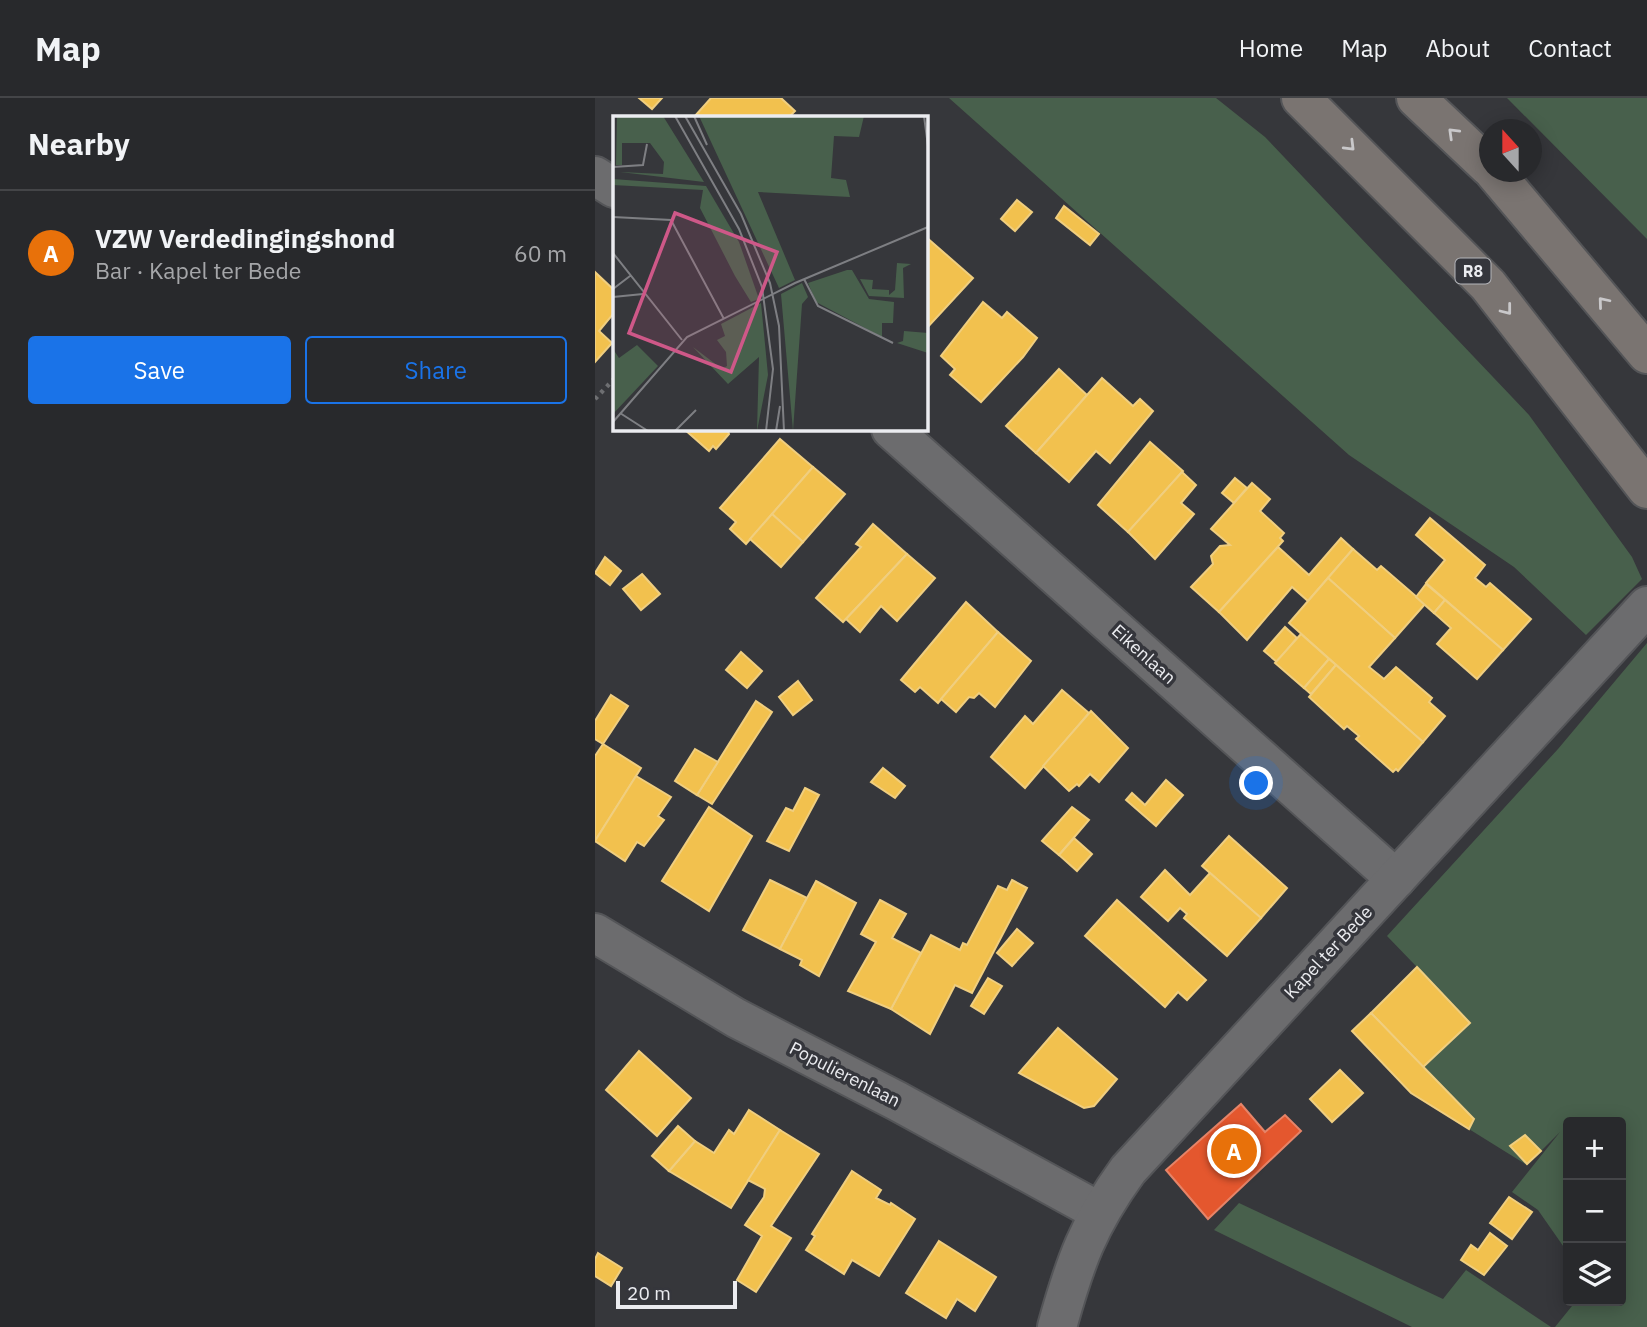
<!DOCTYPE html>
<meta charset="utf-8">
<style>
:root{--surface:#28292c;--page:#343538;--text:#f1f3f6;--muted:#a5a6a9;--line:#444548;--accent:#1a73e8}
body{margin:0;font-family:"IBM Plex Sans",sans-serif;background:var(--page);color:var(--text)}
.controls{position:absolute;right:21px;bottom:21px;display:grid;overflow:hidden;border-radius:7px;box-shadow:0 4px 18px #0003}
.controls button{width:63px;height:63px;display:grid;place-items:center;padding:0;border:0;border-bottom:2px solid var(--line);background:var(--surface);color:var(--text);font:35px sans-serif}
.compass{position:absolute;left:884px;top:21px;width:63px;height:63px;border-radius:50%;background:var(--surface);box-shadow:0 4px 18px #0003;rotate:339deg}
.scale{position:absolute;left:21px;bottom:18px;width:121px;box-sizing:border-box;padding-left:7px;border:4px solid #ebecf0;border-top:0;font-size:19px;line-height:24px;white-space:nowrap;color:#ebecf0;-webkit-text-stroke:5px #35363c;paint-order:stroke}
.you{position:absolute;left:662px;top:686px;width:24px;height:24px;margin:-18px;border:5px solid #fff;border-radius:50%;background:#1a73e8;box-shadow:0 0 0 10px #1a73e833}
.badge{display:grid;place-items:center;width:46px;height:46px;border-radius:50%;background:var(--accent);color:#fff;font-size:23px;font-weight:700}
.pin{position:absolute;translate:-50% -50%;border:4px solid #fff;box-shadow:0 2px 7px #0006}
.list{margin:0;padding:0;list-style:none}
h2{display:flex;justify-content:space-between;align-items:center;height:91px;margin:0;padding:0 28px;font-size:30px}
h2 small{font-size:23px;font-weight:400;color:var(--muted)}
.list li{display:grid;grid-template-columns:46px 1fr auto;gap:21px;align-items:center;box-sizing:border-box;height:126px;padding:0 28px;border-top:2px solid var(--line)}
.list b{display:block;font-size:26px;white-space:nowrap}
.list p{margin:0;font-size:23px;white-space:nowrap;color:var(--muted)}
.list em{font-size:23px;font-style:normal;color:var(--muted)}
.actions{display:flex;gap:14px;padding:21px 28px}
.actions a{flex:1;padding:16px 0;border:2px solid var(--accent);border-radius:7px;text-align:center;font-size:24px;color:var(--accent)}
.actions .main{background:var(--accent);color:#fff}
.icon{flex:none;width:38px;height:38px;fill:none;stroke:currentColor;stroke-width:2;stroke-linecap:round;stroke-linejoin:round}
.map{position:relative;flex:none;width:1052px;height:1229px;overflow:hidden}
header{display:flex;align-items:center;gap:42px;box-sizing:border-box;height:98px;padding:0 35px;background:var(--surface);border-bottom:2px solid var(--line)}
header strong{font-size:33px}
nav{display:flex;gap:38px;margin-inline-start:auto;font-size:24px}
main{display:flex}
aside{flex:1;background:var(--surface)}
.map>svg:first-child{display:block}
</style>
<header>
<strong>Map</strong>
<nav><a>Home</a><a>Map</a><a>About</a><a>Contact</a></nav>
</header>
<main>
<aside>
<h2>Nearby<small></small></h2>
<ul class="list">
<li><span class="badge" style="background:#e8710a">A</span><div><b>VZW Verdedingingshond</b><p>Bar · Kapel ter Bede</p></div><em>60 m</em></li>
</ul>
<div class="actions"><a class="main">Save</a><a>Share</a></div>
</aside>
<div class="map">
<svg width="1052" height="1229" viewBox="0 0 1052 1229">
<rect width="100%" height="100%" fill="#36373b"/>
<!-- green -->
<g fill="#48604c">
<path d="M 354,0 L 621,0 L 670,39 L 934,317 L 1037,459 L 1047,481 L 991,537 L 919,469 L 754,357 Z"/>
<path d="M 912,0 L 1052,0 L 1052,141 Z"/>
<path d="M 1052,545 L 1052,1229 L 960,1229 L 981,1203 L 1026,1203 L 1026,1024 L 973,1024 L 973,1155 L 943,1112 L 917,1094 L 965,1034 L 932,1067 L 816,995 L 828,969 L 875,924 L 792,838 L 963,651 Z"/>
<path d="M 644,1105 L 848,1201 L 871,1172 L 956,1229 L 817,1229 L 619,1132 Z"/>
</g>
<!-- homes -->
<g fill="#f2c14e" stroke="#f0ce7f" stroke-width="2">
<path d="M 44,0 L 67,0 L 57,11 Z"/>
<path d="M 116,0 L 186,0 L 200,13 L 194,19 L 99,19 Z"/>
<path d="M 422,102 L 437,114 L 420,133 L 406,121 Z"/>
<path d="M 469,108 L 504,136 L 495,147 L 461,120 Z"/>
<path d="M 331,139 L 378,180 L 331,231 Z"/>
<path d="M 0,174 L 19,192 L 19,215 L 4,233 L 17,245 L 0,264 Z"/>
<path d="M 388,204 L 407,220 L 412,214 L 442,240 L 428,259 L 386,304 L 355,277 L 360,271 L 346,258 Z"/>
<path d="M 464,271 L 492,297 L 441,355 L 411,328 Z"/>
<path d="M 507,280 L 538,308 L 545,301 L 558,313 L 515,365 L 501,353 L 474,384 L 441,355 Z"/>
<path d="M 89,331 L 132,331 L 134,336 L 121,351 L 118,348 L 114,353 Z"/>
<path d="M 185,341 L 218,369 L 151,446 L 135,431 L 141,424 L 125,410 Z"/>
<path d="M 555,344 L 588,373 L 533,434 L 503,407 Z"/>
<path d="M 218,369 L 250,396 L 208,444 L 177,416 Z"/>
<path d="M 587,374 L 601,387 L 586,405 L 599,416 L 560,461 L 533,434 Z"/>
<path d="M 640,380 L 652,390 L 639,405 L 627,395 Z"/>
<path d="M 657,385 L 675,401 L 665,413 L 689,435 L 685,440 L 688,443 L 624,514 L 596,489 L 618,466 L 616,458 L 625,448 L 635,447 L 616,431 Z"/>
<path d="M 177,416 L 208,444 L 186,469 L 155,441 Z"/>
<path d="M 835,420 L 890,467 L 880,480 L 891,489 L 895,485 L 936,521 L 908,552 L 831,485 L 850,462 L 821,437 Z"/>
<path d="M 278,426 L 312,456 L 248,524 L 221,500 L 266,449 L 261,446 Z"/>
<path d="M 746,440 L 758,451 L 713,503 L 697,489 L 652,542 L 624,514 L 683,449 L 714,477 Z"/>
<path d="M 758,451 L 782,472 L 786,468 L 830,506 L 800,540 L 733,480 Z"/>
<path d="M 312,456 L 340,480 L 302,523 L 286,508 L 265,534 L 251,521 Z"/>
<path d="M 10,459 L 26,473 L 15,487 L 0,475 Z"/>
<path d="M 47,476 L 65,496 L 46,512 L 28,491 Z"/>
<path d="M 733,480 L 800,540 L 774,569 L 789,581 L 801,569 L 837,600 L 834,604 L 850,618 L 828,644 L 694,525 Z"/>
<path d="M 831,486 L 850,502 L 839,515 L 821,499 Z"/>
<path d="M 850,502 L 908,552 L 882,581 L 842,546 L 856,530 L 839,515 Z"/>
<path d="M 371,504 L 403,534 L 343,605 L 325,589 L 320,594 L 306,582 Z"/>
<path d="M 690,529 L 702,540 L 682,564 L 669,553 Z"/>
<path d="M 403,534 L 436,563 L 400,609 L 384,595 L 379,600 L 374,599 L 361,614 L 346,601 Z"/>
<path d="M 706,536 L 734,561 L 709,590 L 680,565 Z"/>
<path d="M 146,554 L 167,573 L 152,590 L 131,572 Z"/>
<path d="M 734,561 L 741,567 L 716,596 L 709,590 Z"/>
<path d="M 741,567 L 828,644 L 803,673 L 801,671 L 798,674 L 761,641 L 764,638 L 752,628 L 749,631 L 714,599 Z"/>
<path d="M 203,583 L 217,602 L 198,617 L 184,599 Z"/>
<path d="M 467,592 L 494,615 L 430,690 L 396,659 L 430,618 L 438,626 Z"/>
<path d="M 16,597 L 33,608 L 8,646 L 0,641 L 0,623 Z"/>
<path d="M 161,603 L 177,614 L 117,706 L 102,697 Z"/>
<path d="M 496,613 L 533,650 L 504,684 L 495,676 L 484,688 L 482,686 L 474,693 L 448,668 Z"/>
<path d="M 8,646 L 46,670 L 0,743 L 0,658 Z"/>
<path d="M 100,651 L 123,664 L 102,697 L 80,683 Z"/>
<path d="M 288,670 L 310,688 L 300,700 L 276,684 Z"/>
<path d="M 41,678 L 76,699 L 63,718 L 69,722 L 49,748 L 42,744 L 30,763 L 0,743 Z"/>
<path d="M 571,682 L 588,697 L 561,728 L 531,702 L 537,695 L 550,707 Z"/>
<path d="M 210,690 L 224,697 L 194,753 L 172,743 L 191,710 L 198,713 Z"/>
<path d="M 114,709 L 157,738 L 114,813 L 67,783 Z"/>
<path d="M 477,709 L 494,722 L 464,757 L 447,743 Z"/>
<path d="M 634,738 L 692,790 L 666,820 L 607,768 Z"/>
<path d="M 479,740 L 497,756 L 482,773 L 464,757 Z"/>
<path d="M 570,772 L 595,797 L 615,775 L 666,820 L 632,858 L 589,820 L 592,816 L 585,810 L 573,823 L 546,799 Z"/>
<path d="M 175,782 L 212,800 L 185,851 L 148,832 Z"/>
<path d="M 417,782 L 432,790 L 377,895 L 360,887 L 335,936 L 296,911 L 336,837 L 365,852 L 368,845 L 372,847 L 403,788 L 412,792 Z"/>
<path d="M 221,783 L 261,805 L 224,878 L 205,867 L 207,862 L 185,851 Z"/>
<path d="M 285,802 L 311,816 L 297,840 L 326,855 L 296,911 L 253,893 L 281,844 L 266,836 Z"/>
<path d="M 522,802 L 611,882 L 592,902 L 583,894 L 570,909 L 490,838 Z"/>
<path d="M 422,831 L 438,845 L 417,868 L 402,855 Z"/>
<path d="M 822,869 L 875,925 L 828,969 L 776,915 Z"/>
<path d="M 393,880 L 407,888 L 389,916 L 376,908 Z"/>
<path d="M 776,915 L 879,1021 L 874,1031 L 816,995 L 757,933 Z"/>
<path d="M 463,930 L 522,981 L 499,1008 L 489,1010 L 424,975 Z"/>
<path d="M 44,953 L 96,1000 L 62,1038 L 11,992 Z"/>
<path d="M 745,972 L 768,995 L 737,1024 L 715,1001 Z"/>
<path d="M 154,1012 L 185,1032 L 136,1110 L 74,1073 L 100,1043 L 119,1055 L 134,1032 L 139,1036 Z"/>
<path d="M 83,1028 L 100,1043 L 74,1073 L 57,1058 Z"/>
<path d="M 185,1032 L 224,1056 L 176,1128 L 196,1140 L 161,1194 L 142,1182 L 167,1138 L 150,1127 L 169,1099 L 170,1091 L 153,1082 Z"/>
<path d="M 930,1037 L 946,1053 L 932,1066 L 915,1048 Z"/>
<path d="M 257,1073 L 286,1092 L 281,1100 L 295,1107 L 296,1105 L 320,1121 L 284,1178 L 257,1162 L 249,1176 L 211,1152 L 220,1138 L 217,1136 Z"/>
<path d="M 914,1099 L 937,1114 L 917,1141 L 895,1125 Z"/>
<path d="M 895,1135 L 912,1148 L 889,1177 L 866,1162 L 876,1147 L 883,1152 Z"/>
<path d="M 344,1143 L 401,1179 L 380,1213 L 362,1201 L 351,1220 L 311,1195 Z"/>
<path d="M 3,1155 L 27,1170 L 16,1188 L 0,1178 L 0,1161 Z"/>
</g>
<!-- shops -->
<path fill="#e4572e" stroke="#e68468" stroke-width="2" d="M 646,1006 L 670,1034 L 690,1017 L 706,1033 L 613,1121 L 571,1072 Z"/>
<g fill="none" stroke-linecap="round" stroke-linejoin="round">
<defs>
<g id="minor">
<path d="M 0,78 L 19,90"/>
<path d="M 296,331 L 801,781"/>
<path d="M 0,835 L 141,920 L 302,1003 L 503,1113"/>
<path d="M 462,1229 C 480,1164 493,1127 533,1072 L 1052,508"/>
</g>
<g id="highway">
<path d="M 706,0 L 893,187 L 1052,391"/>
<path d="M 821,0 L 894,69"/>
<path d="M 899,74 L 1052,256"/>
</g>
</defs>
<!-- minor casing -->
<use href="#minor" stroke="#545558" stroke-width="42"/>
<!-- highway casing -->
<use href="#highway" stroke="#545558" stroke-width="42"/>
<!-- path -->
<path stroke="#6e6f72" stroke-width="4.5" stroke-dasharray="3.5 5" stroke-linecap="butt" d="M 0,301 L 19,281"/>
<!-- minor -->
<use href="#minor" stroke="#6c6c6e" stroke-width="38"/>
<!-- highway -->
<use href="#highway" stroke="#7a7471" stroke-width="38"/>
</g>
<!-- one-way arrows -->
<defs><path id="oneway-chevron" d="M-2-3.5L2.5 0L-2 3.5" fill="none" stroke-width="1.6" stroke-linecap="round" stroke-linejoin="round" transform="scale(1.75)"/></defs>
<g stroke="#c9c8ca">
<use href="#oneway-chevron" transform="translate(858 35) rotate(-136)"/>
<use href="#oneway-chevron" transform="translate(755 48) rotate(45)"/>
<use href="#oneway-chevron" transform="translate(1008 204) rotate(-130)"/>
<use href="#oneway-chevron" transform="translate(912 212) rotate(52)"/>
</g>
<g text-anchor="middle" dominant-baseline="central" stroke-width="7" stroke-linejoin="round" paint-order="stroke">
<!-- shield labels -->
<rect fill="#35363c" stroke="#b4b5ba" stroke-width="2" x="860.5" y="160.5" width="35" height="25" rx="5"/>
<g font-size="16" font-weight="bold" fill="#ebecf0">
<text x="878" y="173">R8</text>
</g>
<!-- street labels -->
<g font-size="18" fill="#ebecf0" stroke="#35363c">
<text transform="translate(549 556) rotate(42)">Eikenlaan</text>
<text transform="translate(733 854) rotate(-47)">Kapel ter Bede</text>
<text transform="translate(250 976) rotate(27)">Populierenlaan</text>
</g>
</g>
<!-- overview -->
<g transform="translate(18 18)">
<rect width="315" height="315" fill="#36373b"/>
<path d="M 4,0 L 50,0 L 91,66 L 7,56 L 50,58 L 51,46 L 37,27 L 9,27 L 9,49 L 3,49 ZM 86,0 L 251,0 L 246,21 L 221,20 L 218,62 L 233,64 L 237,81 L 145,76 L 182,164 L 166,172 ZM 0,63 L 93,70 L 126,126 L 146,183 L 138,186 L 122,160 L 87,92 L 90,74 L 0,69 ZM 284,147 L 298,148 L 290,152 L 291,182 L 256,180 L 247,163 L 260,164 L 259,173 L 276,174 L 276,179 L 282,174 ZM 234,154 L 239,154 L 256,183 L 281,186 L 280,207 L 269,207 L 269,221 L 203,186 L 195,167 ZM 189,167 L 195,181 L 189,188 L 180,315 L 168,178 ZM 148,187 L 155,259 L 144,315 L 146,241 L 115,268 L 80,231 L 109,253 L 114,250 L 113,236 L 104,224 L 112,220 L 108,208 ZM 291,215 L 315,217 L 315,237 L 284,227 L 290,225 ZM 24,229 L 45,250 L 0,298 L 0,233 L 6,242 Z" fill="#48604c"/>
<path fill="none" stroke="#7e7f83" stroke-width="2" d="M 62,0 L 126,113 L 149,171 L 160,253 L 153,315M 72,0 L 128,98 L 157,167 L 166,210 L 171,315M 81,0 L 94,29M 311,0 L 315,30M 0,51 L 30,49 L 34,28M 0,101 L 58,104 L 111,203M 0,137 L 69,224M 191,163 L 205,190 L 280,227M 0,173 L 17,160M 0,181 L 30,178M 7,297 L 35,315M 0,306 L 74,221 L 182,167 L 315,111M 62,315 L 83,294M 163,315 L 167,290"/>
<path fill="#ce5888" fill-opacity="0.15" stroke="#ce5888" stroke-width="3.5" d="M 62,97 L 164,136 L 118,256 L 16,217 Z"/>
<rect width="315" height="315" fill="none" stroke="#ebecf0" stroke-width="3.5"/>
</g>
</svg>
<div class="controls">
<button>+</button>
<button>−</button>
<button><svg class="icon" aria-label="layers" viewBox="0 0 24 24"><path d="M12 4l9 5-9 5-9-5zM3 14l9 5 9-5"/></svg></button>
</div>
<svg class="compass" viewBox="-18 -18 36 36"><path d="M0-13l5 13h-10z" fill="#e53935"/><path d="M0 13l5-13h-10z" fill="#a5a6a9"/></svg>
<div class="scale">20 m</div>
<div class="you"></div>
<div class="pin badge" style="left:639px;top:1053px;background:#e8710a">A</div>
</div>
</main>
